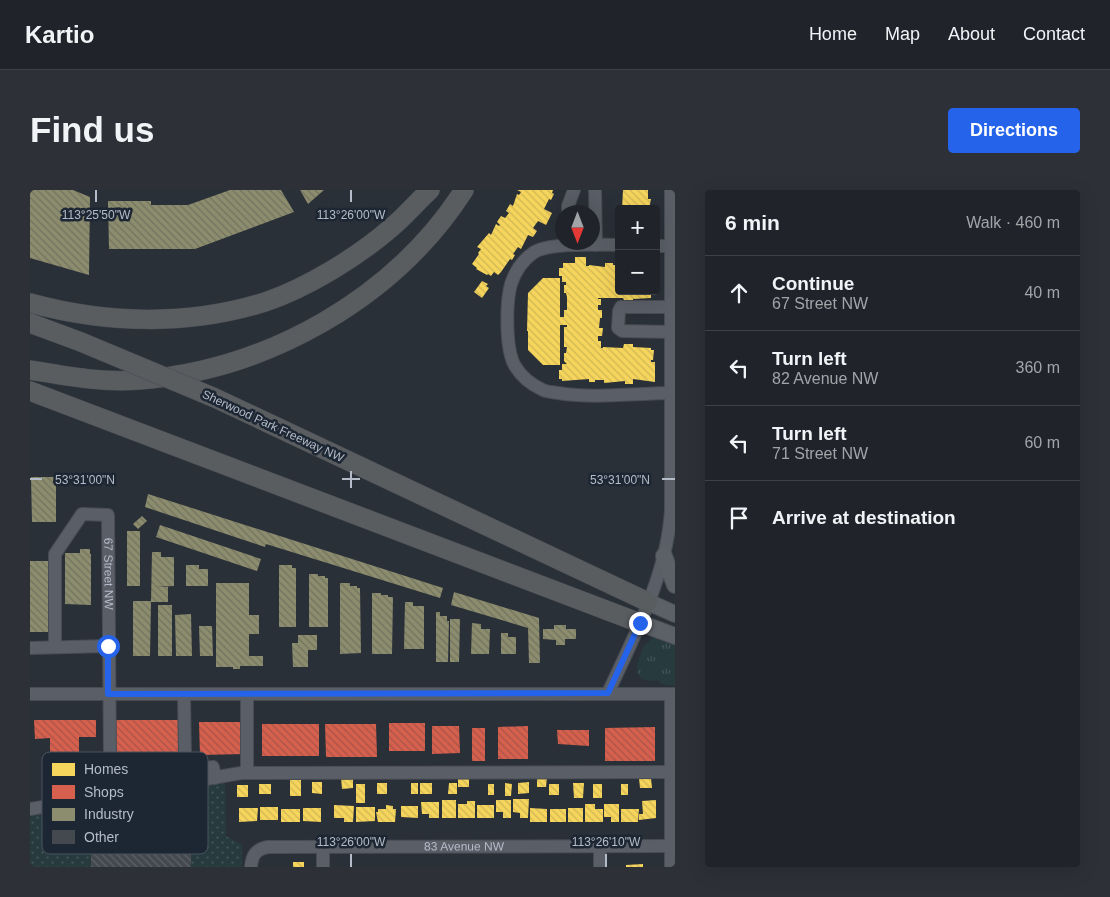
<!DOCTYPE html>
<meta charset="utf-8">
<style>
:root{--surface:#20242a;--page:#2d3036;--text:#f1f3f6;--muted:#a2a4a8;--line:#3d4147;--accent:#2563eb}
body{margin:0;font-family:Arial,sans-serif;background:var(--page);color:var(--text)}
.controls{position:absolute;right:15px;top:15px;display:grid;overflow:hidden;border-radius:5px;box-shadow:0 5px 20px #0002}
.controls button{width:45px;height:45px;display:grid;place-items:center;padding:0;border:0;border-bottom:1px solid var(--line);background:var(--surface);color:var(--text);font:25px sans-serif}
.compass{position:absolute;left:525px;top:15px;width:45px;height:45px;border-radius:50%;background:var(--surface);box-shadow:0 5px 20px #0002;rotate:180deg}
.stop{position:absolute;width:15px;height:15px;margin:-11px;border:4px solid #2563eb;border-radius:50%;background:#fff}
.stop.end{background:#2563eb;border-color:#fff;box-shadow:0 1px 5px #0008}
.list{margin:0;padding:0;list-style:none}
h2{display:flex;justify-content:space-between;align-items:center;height:65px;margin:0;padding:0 20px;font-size:21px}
h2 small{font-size:16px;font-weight:400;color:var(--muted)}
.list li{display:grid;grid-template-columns:32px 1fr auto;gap:15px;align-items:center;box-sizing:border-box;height:75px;padding:0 20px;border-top:1px solid var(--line)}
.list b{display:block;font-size:19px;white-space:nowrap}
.list p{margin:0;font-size:16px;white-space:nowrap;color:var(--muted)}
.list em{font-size:16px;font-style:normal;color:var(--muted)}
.icon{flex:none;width:28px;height:28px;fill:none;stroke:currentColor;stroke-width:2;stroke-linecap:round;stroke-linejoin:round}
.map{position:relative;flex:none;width:645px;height:677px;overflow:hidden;border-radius:5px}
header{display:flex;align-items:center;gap:30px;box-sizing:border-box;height:70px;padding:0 25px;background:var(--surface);border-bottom:1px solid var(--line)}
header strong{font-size:24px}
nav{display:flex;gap:28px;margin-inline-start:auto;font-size:18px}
.intro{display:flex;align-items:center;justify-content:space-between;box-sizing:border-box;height:120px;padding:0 30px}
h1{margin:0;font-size:35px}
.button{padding:12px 22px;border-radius:5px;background:var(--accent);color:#fff;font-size:18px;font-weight:700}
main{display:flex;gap:30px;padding:0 30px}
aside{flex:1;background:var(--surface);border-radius:5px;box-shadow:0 5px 20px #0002}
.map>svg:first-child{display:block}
</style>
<header>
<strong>Kartio</strong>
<nav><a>Home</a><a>Map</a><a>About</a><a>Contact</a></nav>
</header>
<div class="intro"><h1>Find us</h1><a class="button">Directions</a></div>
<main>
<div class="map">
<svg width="645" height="677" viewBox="0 0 645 677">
<defs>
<pattern id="grass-tufts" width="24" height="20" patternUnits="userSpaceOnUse" patternTransform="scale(1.25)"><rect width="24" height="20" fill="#273a3e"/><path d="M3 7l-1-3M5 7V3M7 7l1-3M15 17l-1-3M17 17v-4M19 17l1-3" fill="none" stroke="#445559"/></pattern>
<pattern id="park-dots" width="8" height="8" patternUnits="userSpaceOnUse" patternTransform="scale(1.25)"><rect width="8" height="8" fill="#273a3e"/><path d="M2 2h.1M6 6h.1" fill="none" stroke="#445559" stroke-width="1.8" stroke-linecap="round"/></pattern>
<pattern id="homes-back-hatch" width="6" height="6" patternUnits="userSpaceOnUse" patternTransform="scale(1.25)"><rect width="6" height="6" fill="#f6d55c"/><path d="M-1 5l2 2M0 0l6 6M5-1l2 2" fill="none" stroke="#d0b656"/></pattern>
<pattern id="shops-back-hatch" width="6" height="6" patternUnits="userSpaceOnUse" patternTransform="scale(1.25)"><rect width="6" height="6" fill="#d6604d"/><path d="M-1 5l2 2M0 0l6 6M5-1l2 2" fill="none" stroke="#a65448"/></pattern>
<pattern id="industry-back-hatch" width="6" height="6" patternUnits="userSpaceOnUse" patternTransform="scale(1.25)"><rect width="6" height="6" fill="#8c8c6e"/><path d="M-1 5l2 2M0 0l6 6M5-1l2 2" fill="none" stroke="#72735f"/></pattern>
<pattern id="building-back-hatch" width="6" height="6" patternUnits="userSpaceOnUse" patternTransform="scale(1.25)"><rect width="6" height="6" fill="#444950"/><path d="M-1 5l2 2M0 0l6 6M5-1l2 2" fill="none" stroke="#5d6168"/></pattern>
</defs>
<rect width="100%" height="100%" fill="#2a3038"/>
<!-- grass -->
<path fill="url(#grass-tufts)" d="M 623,446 L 645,454 L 645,496 L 631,494 L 628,490 C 609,493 603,484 610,466 C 611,463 612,458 615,455 C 618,451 621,452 623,446 Z"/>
<!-- park -->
<path fill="url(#park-dots)" d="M 195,588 L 196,646 L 212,655 L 212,677 L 0,677 L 0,623 Z"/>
<!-- homes -->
<g fill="url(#homes-back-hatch)">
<path d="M 487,0 L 523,0 L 522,3 L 524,4 L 521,10 L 519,9 L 514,19 L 522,23 L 516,35 L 508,31 L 503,38 L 507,41 L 503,47 L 498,45 L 491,59 L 488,57 L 483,64 L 485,65 L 482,70 L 480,69 L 471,82 L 468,85 L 464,82 L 461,86 L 458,84 L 457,85 L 446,79 L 447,78 L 442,74 L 449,64 L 448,63 L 451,59 L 447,57 L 459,43 L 461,45 L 466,34 L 469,36 L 470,35 L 467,32 L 471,26 L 475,28 L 479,23 L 476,21 L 480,14 L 483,16 L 487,4 L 489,5 L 491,2 Z"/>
<path d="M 593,0 L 618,0 L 618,9 L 621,9 L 619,19 L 592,19 Z"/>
<path d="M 545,67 L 556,67 L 556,76 L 559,76 L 559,75 L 575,77 L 575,73 L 583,73 L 583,75 L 589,75 L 589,101 L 624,101 L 624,105 L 621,105 L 621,108 L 603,109 L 603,112 L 595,112 L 593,108 L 568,108 L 568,109 L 571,109 L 571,115 L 568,115 L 568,120 L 572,120 L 572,128 L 570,128 L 569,138 L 573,138 L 572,146 L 568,146 L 568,151 L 571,151 L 571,158 L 573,158 L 573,157 L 593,158 L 594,154 L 603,154 L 603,157 L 621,158 L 621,160 L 624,160 L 623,170 L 621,170 L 621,172 L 625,172 L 625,192 L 603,189 L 603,194 L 595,194 L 595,191 L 574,193 L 574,190 L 565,190 L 565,192 L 559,192 L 559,189 L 532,191 L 532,189 L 529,189 L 529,180 L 532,180 L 532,174 L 537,174 L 534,171 L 534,163 L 536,163 L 537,157 L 534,157 L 534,137 L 537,137 L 537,135 L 530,135 L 530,175 L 513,175 L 498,160 L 498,141 L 497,141 L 498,103 L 513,88 L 530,88 L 530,127 L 534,127 L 534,120 L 537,120 L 537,107 L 536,103 L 534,103 L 534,95 L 536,95 L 536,92 L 532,92 L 532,86 L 529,86 L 529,78 L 533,78 L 533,73 L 545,73 Z"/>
<path d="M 452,91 L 458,94 L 456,96 L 459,98 L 452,108 L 444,102 Z"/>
<path d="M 507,586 L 517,587 L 516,597 L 507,597 Z"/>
<path d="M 311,587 L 323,587 L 323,598 L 312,599 Z"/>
<rect x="428" y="587" width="11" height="10"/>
<path d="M 609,588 L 621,588 L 622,598 L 610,598 Z"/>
<rect x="260" y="590" width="11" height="16"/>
<path d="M 282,592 L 292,592 L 292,604 L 282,603 Z"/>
<path d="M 499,592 L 499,603 L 488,604 L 488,593 Z"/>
<rect x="347" y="593" width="10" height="11"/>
<rect x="381" y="593" width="7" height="11"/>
<rect x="390" y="593" width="12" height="11"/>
<path d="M 419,593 L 427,593 L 427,604 L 418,604 Z"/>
<path d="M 475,593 L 482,594 L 481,606 L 475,606 Z"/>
<path d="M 543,593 L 554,593 L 553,608 L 544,608 Z"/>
<rect x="229" y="594" width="12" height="10"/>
<rect x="326" y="594" width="9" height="19"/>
<rect x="458" y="594" width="6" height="11"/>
<rect x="519" y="594" width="10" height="11"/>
<rect x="563" y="594" width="9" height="14"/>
<rect x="591" y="594" width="7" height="11"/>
<rect x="207" y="595" width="11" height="12"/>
<path d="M 483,609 L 499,609 L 498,628 L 490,628 L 490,623 L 483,622 Z"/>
<rect x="412" y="610" width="14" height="18"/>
<path d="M 466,610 L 481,610 L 481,628 L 473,628 L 473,622 L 466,622 Z"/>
<path d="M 626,610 L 626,628 L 609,630 L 609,624 L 613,624 L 612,611 Z"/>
<path d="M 437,611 L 445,611 L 445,628 L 428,628 L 428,614 L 437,614 Z"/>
<path d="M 391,612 L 409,612 L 409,628 L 399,628 L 399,624 L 392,624 Z"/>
<path d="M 555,614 L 565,614 L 565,619 L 573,619 L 573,632 L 555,632 Z"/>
<path d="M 574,614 L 589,614 L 589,632 L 581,632 L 581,627 L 574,627 Z"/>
<path d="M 304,615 L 324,616 L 323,632 L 314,632 L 314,628 L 304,628 Z"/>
<path d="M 356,615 L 363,616 L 363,619 L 366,619 L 365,632 L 348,632 L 346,622 L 348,622 L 348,619 L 356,619 Z"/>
<rect x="447" y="615" width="17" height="13"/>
<path d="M 371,616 L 388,616 L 388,628 L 371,627 Z"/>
<rect x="230" y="617" width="18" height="13"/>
<path d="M 326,617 L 345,617 L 345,631 L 326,632 Z"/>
<path d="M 209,618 L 228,618 L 227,631 L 209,632 Z"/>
<path d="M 273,618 L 291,618 L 291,632 L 273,631 Z"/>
<path d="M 500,618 L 517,619 L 517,632 L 500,632 Z"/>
<rect x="538" y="618" width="15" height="14"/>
<rect x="251" y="619" width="19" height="13"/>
<rect x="520" y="619" width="16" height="13"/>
<path d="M 591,619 L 609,619 L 608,632 L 591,632 Z"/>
<rect x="263" y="672" width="11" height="5"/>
<path d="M 613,674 L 613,677 L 596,677 L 596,675 Z"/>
</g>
<!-- shops -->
<g fill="url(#shops-back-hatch)">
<path d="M 4,530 L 66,530 L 66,547 L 49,547 L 49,595 L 33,595 L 33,598 L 20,599 L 20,548 L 5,549 Z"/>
<path d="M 83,530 L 150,530 L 150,565 L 83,566 Z"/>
<path d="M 169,532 L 214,532 L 215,564 L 170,565 Z"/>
<rect x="359" y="533" width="36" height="28"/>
<rect x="232" y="534" width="57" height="32"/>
<path d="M 295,534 L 346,534 L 347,567 L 296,567 Z"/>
<path d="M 402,536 L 429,536 L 430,563 L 402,564 Z"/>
<path d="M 498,536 L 498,569 L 468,569 L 468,537 Z"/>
<path d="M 625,537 L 625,571 L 575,571 L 575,538 Z"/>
<rect x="442" y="538" width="13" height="33"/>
<path d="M 527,540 L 559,540 L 559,556 L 528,554 Z"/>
</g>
<!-- industry -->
<g fill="url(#industry-back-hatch)">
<path d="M 0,0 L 43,0 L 60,7 L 59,85 L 0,68 Z"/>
<path d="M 200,0 L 251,0 L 264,22 L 165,59 L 79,59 L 78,11 L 121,11 L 121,15 L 158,15 Z"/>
<path d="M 270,0 L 294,0 L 278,14 Z"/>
<path d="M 1,287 L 26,287 L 26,332 L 2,332 Z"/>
<path d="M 118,304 L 413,398 L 410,408 L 236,354 L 235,357 L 115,317 Z"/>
<path d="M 112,326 L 117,331 L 108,339 L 103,334 Z"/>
<path d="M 130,335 L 231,369 L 227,381 L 126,347 Z"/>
<rect x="97" y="341" width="13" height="55"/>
<path d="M 50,359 L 60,359 L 60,364 L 61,364 L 61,415 L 35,414 L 35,363 L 50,363 Z"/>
<path d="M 122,362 L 131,362 L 131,367 L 144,367 L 144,396 L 126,397 L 138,397 L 138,412 L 121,412 Z"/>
<path d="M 0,371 L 19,371 L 20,442 L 0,442 Z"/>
<path d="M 156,375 L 169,375 L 169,379 L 178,379 L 178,396 L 156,396 Z"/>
<path d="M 249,375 L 262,375 L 262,378 L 266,378 L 266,437 L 249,437 Z"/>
<path d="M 279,384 L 288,384 L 288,386 L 295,386 L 295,388 L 298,388 L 298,437 L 279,437 Z"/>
<path d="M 186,393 L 219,393 L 219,425 L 229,425 L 229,444 L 219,444 L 219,466 L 233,466 L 233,476 L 210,476 L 210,479 L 203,479 L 203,477 L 186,477 Z"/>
<path d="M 310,393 L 320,393 L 320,396 L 327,396 L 327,398 L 330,398 L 331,463 L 310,464 Z"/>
<path d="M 424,402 L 509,428 L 510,473 L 499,473 L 498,438 L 421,415 Z"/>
<path d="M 342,403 L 351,403 L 351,405 L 358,405 L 358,407 L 363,407 L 362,464 L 342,464 Z"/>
<path d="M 103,411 L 121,411 L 120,466 L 103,466 Z"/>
<path d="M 375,412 L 383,412 L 383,416 L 394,416 L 394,459 L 374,459 Z"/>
<rect x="128" y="415" width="14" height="51"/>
<path d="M 406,422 L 410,422 L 410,426 L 417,426 L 417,431 L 419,431 L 418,472 L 406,472 Z"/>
<path d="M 161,424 L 162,466 L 146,466 L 145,425 Z"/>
<path d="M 420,429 L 430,429 L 429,472 L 420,472 Z"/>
<path d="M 442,433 L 451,434 L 451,439 L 460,439 L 459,464 L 441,464 Z"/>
<path d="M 524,435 L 536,435 L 536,439 L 546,439 L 546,449 L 535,449 L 535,455 L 526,455 L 526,450 L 513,449 L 513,439 L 524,439 Z"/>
<path d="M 169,436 L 182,436 L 183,466 L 170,466 Z"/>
<path d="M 471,443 L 478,443 L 478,447 L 486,447 L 486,464 L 471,464 Z"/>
<path d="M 268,445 L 287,445 L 287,460 L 278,460 L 278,477 L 263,477 L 262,453 L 268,453 Z"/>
</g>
<!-- building -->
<path fill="url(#building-back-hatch)" d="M 73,639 L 161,639 L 161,677 L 61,677 L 61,656 L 73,656 Z"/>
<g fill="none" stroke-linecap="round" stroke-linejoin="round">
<defs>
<g id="minor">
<path d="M 565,0 L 566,55"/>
<path d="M 538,22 L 538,16 L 544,0"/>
<path d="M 589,55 C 568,55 519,52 503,63 C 493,70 485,82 481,94 C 476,112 475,159 485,176 C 491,186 502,195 513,200 C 517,202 523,202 528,203 C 566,209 607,203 645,203"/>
<path d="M 626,56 L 645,56"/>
<path d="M 641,117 L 591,117 L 589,121 L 588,138 L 592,141 L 641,142"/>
<path id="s1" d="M 25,457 L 25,364 L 52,324 L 78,325 L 80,569 L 82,571 L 157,571"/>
<path d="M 0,458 L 78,456"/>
<path d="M 578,503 C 605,444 637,385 641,320 L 641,0"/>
<path d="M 0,504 L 645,504"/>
<path d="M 154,504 L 155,566 L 157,571 L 168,579 L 183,577 L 185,588"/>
<path d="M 641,504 L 641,677"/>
<path d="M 123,571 L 127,598"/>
<path d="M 217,583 L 217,504"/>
<path d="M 0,619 L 211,583 L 645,582"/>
<path d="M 293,656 L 293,677"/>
<path d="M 570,657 L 570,677"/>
<path id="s2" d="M 221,677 C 222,665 226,659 238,657 L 645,656"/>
</g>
<g id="major">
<path d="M 634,366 L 645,395"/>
<path d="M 618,412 L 645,424"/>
<path d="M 610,433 L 645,446"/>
</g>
<g id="highway">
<path d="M 0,113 C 76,134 159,136 235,112 C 277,98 329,66 362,37 C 375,26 387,12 400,0"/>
<path d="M 0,133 L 51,152"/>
<path d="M 0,180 C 36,186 73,193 109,190 C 237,180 364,109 434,0"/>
<path d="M 0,201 L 610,433"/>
<path d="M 185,208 L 618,412"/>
</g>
</defs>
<!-- minor casing -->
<use href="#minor" stroke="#484c53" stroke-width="14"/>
<!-- major casing -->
<use href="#major" stroke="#484c55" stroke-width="18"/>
<!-- highway casing -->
<use href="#highway" stroke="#474c53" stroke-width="20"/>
<!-- minor -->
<use href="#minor" stroke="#5a5e66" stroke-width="12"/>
<!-- major -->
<use href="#major" stroke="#5c6168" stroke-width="16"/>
<!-- highway -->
<use href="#highway" stroke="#5a5d60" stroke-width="19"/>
<defs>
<path id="highway-bridge" d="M 51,152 L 185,208"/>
</defs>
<!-- highway-bridge casing -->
<use href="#highway-bridge" stroke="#474c53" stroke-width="20" stroke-linecap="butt"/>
<!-- highway-bridge -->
<use href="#highway-bridge" stroke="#5a5d60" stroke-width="19"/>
</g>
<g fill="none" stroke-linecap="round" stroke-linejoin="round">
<!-- route -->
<path stroke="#2563eb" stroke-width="6" d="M 78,456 L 78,504 L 578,503 L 610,433"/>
</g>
<!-- ticks -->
<path fill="none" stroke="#b4bcc9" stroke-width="2" d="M 66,0 L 66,12M 321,0 L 321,12M 321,281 L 321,298M 0,289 L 12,289M 312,289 L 330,289M 632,289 L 645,289M 321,664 L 321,677M 576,664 L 576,677"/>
<g text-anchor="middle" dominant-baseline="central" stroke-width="5" stroke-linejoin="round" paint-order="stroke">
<!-- street labels -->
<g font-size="12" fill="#b4bcc9" stroke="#1d2633">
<text transform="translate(243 236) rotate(25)">Sherwood Park Freeway NW</text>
<text stroke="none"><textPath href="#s1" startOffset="226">67 Street NW</textPath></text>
<text stroke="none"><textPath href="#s2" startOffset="225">83 Avenue NW</textPath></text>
</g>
</g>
<!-- legend -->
<rect x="12" y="562" width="166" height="102" rx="8" fill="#1d2633" stroke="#4a5360" stroke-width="1"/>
<rect x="22" y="573" width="23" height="13" fill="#f6d55c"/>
<rect x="22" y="595" width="23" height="14" fill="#d6604d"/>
<rect x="22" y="618" width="23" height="13" fill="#8c8c6e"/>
<rect x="22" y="640" width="23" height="14" fill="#444950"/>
<g font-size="14" fill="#b4bcc9">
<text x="54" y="584">Homes</text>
<text x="54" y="607">Shops</text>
<text x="54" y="629">Industry</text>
<text x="54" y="652">Other</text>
</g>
<g font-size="12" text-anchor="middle" fill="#b4bcc9" stroke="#1d2633" stroke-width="5" stroke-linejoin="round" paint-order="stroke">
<text x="66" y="29">113°25'50"W</text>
<text x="321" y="29">113°26'00"W</text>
<text x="590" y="294">53°31'00"N</text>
<text x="55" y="294">53°31'00"N</text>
<text x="321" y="656">113°26'00"W</text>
<text x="576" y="656">113°26'10"W</text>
</g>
</svg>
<div class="controls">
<button>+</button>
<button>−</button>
</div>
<svg class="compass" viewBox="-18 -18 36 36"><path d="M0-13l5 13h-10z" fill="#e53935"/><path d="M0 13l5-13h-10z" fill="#a2a4a8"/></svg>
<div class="stop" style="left:78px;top:456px"></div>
<div class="stop end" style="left:610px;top:433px"></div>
</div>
<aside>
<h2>6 min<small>Walk · 460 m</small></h2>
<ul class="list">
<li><svg class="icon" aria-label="ahead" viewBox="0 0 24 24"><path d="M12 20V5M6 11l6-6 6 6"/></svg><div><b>Continue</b><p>67 Street NW</p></div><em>40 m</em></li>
<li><svg class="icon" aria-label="left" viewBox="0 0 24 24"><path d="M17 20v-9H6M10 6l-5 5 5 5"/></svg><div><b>Turn left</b><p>82 Avenue NW</p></div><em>360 m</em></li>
<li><svg class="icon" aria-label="left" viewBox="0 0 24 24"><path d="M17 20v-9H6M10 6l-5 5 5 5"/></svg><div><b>Turn left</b><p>71 Street NW</p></div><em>60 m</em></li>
<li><svg class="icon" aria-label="arrive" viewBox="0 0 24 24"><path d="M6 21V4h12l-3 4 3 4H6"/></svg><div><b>Arrive at destination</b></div></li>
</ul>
</aside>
</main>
